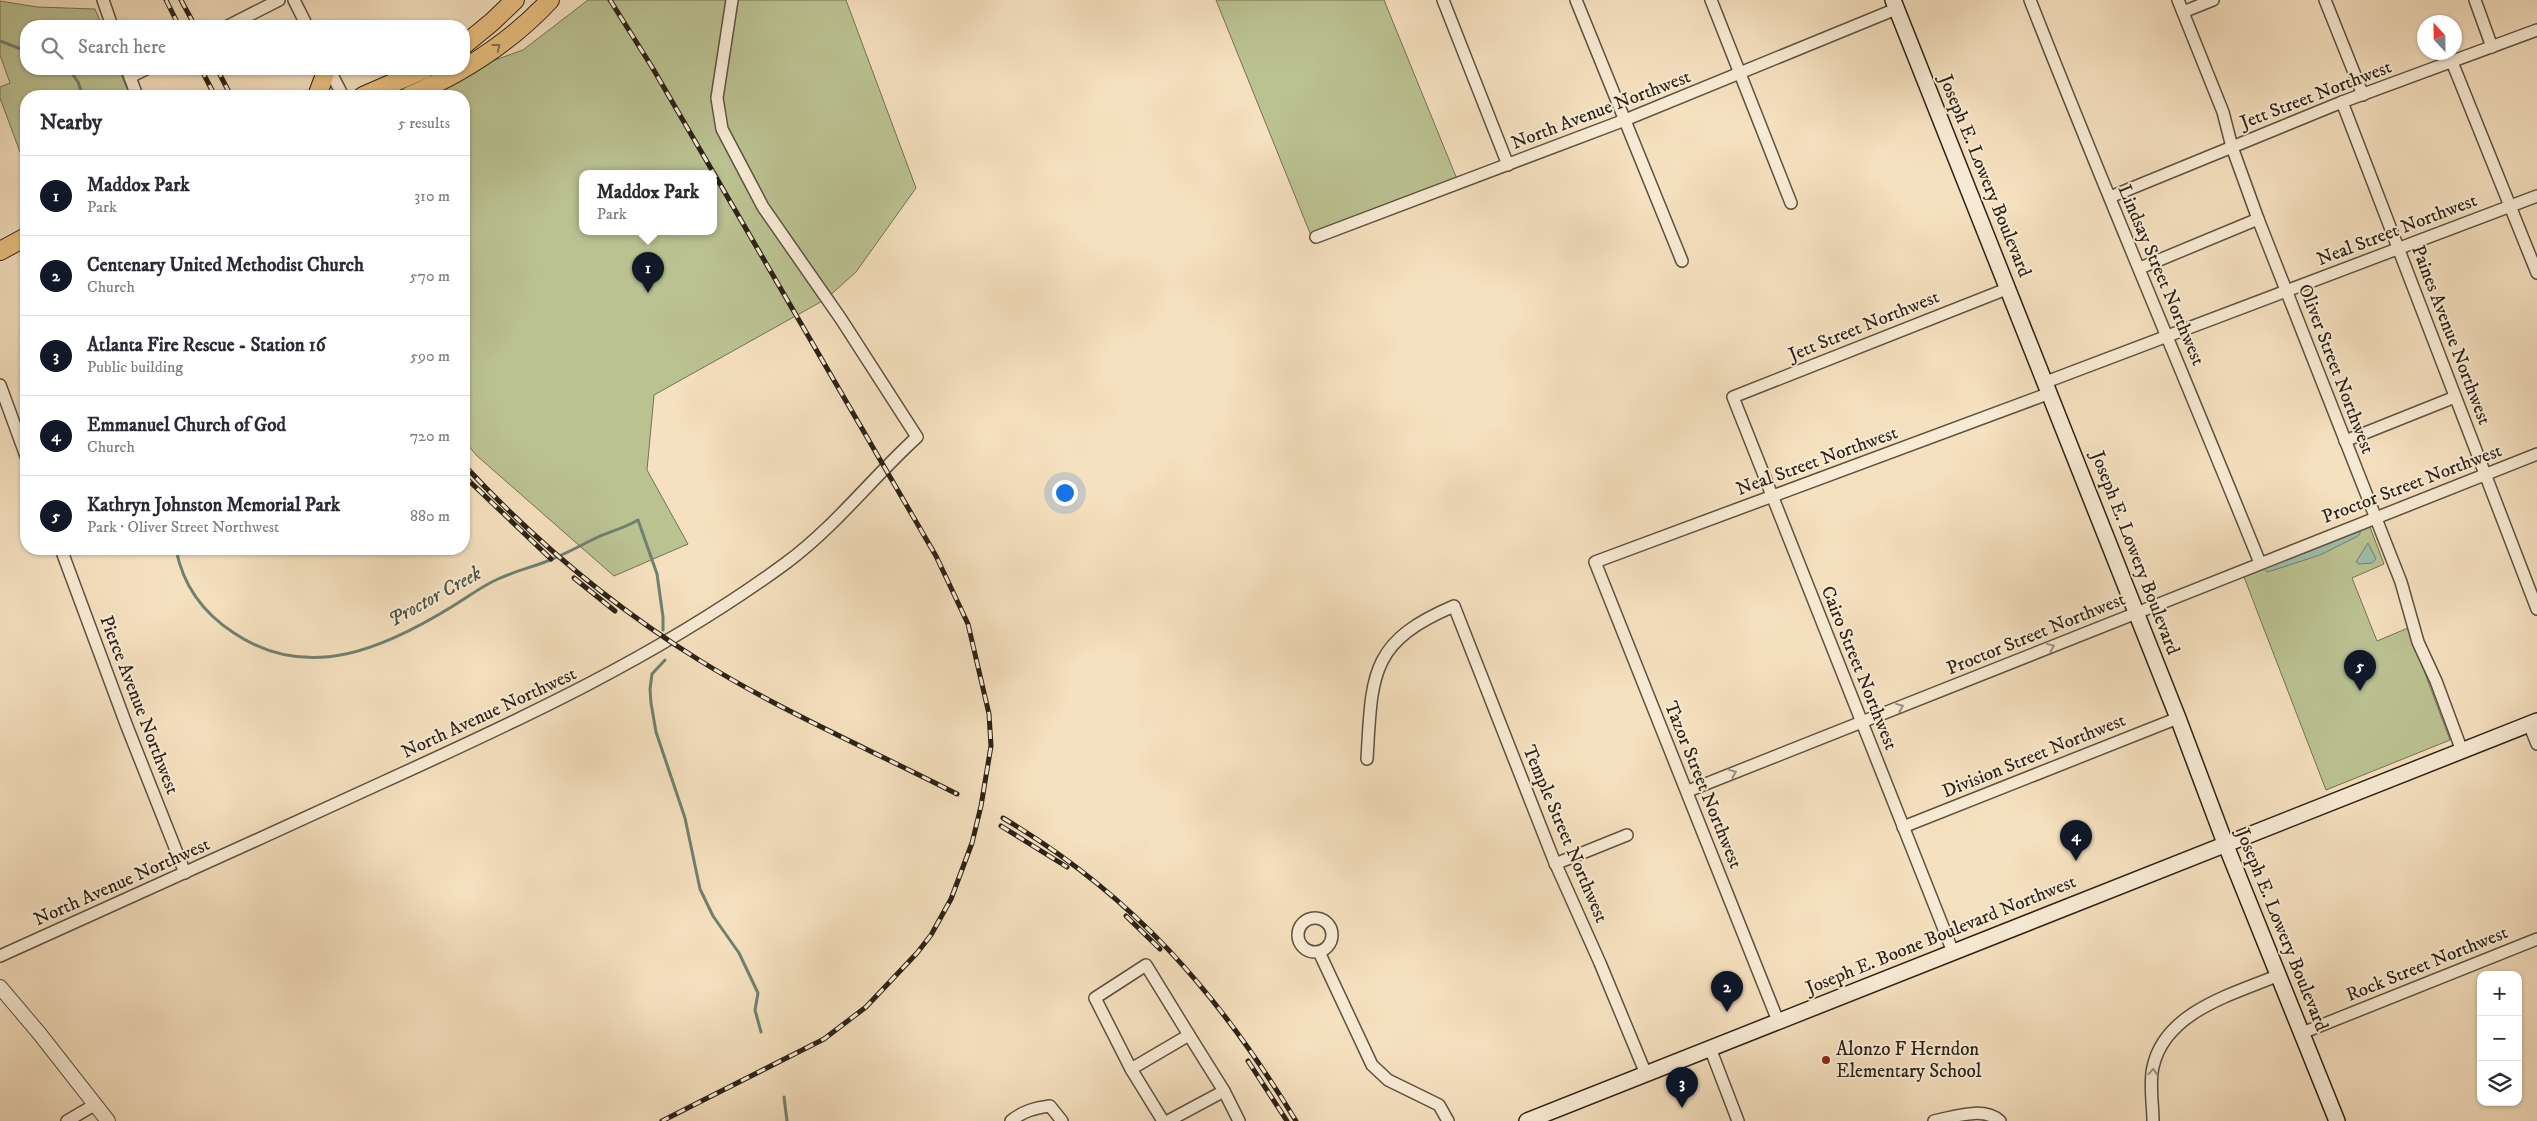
<!DOCTYPE html>
<meta charset="utf-8">
<style>
:root{--surface:#fff;--page:#f2f2f3;--text:#2b2b33;--muted:#7c7c81;--line:#e1e1e2;--accent:#111827}
body{margin:0;font-family:"IM FELL DW Pica",serif;background:var(--page);color:var(--text)}
.controls{position:absolute;right:15px;bottom:15px;display:grid;overflow:hidden;border-radius:10px;box-shadow:0 1px 4px #0004}
.controls button{width:45px;height:45px;display:grid;place-items:center;padding:0;border:0;border-bottom:1px solid var(--line);background:var(--surface);color:var(--text);font:25px sans-serif}
.compass{position:absolute;left:2417px;top:15px;width:45px;height:45px;border-radius:50%;background:var(--surface);box-shadow:0 1px 4px #0004;rotate:338deg}
.you{position:absolute;left:1064px;top:492px;width:18px;height:18px;margin:-12px;border:4px solid #fff;border-radius:50%;background:#1a73e8;box-shadow:0 0 0 8px #1a73e833}
.badge{display:grid;place-items:center;width:32px;height:32px;border-radius:50%;background:var(--accent);color:#fff;font-size:16px;font-weight:700}
.pin{position:absolute;translate:-50% -41px;filter:drop-shadow(0 1px 2px #0008)}
.pin::after{content:'';position:absolute;top:26px;width:18px;height:15px;background:inherit;clip-path:polygon(0 0,100% 0,50% 100%)}
.popup{position:absolute;left:579px;top:170px;width:138px;height:65px;box-sizing:border-box;display:grid;place-content:center;border-radius:10px;background:var(--surface);filter:drop-shadow(0 1px 4px #0005);font-size:16px;white-space:nowrap;color:var(--muted)}
.popup b{font-size:19px;color:var(--text)}
.popup::after{content:'';position:absolute;left:50%;top:100%;margin-left:-10px;border:10px solid transparent;border-top-color:var(--surface)}
.list{margin:0;padding:0;list-style:none}
h2{display:flex;justify-content:space-between;align-items:center;height:65px;margin:0;padding:0 20px;font-size:21px}
h2 small{font-size:16px;font-weight:400;color:var(--muted)}
.list li{display:grid;grid-template-columns:32px 1fr auto;gap:15px;align-items:center;box-sizing:border-box;height:80px;padding:0 20px;border-top:1px solid var(--line)}
.list b{display:block;font-size:19px;white-space:nowrap}
.list p{margin:0;font-size:16px;white-space:nowrap;color:var(--muted)}
.list em{font-size:16px;font-style:normal;color:var(--muted)}
.icon{flex:none;width:28px;height:28px;fill:none;stroke:currentColor;stroke-width:2;stroke-linecap:round;stroke-linejoin:round}
.map{position:relative;flex:none;width:2537px;height:1121px;overflow:hidden}
.search{position:absolute;background:var(--surface);box-shadow:0 1px 4px #0004;left:20px;top:20px;width:450px;height:55px;display:flex;align-items:center;gap:12px;box-sizing:border-box;padding:0 18px;border-radius:20px;color:var(--muted);font-size:19px}
.panel{position:absolute;background:var(--surface);box-shadow:0 1px 4px #0004;left:20px;top:90px;width:450px;height:465px;border-radius:20px}
.map>svg:first-child{display:block}
</style>
<div class="map">
<svg width="2537" height="1121" viewBox="0 0 2537 1121">
<rect width="100%" height="100%" fill="#f5e0bf"/>
<filter id="stains"><feTurbulence type="fractalNoise" baseFrequency=".004" numOctaves="4"/><feColorMatrix values="0 0 0 0 .2 0 0 0 0 .09 0 0 0 0 .02 0 0 0 .5 -.17"/></filter>
<radialGradient id="worn" r=".72"><stop offset=".6" stop-color="#630" stop-opacity="0"/><stop offset="1" stop-color="#630" stop-opacity=".3"/></radialGradient>
<!-- green -->
<g fill="#bbc292" stroke="#747254" fill-rule="evenodd">
<path d="M 588,0 L 846,0 L 916,188 L 856,272 L 826,299 L 654,395 L 647,470 L 688,544 L 614,576 L 476,455 L 464,440 L 464,96 L 394,96 L 523,50 ZM 583,174 L 713,174 L 713,232 L 583,232 Z"/>
<path d="M 1216,0 L 1384,0 L 1459,184 L 1314,243 Z"/>
<path d="M 0,1 L 37,7 L 95,9 L 102,26 L 26,26 L 26,69 L 119,69 L 130,96 L 26,96 L 26,168 L 0,98 L 0,87 L 10,83 L 0,55 Z"/>
<path d="M 2370,527 L 2384,564 L 2352,578 L 2377,641 L 2408,628 L 2450,740 L 2326,790 L 2244,577 Z"/>
</g>
<!-- water -->
<g fill="#9dbeab" stroke="#708070">
<path d="M 2360,530 L 2360,534 L 2356,537 L 2320,555 L 2271,571 L 2267,572 L 2264,568 Z"/>
<path d="M 2368,543 L 2376,559 L 2372,563 L 2359,564 L 2356,562 Z"/>
</g>
<g fill="none" stroke-linecap="round" stroke-linejoin="round">
<!-- stream -->
<g stroke="#708070" stroke-width="3">
<path d="M 0,41 L 26,51"/>
<path d="M 69,69 L 78,82 L 83,96"/>
<path d="M 176,549 C 183,586 203,613 234,633 C 308,683 385,648 453,606 C 468,597 482,586 498,579 C 513,572 529,568 545,562 C 564,555 581,545 600,536 C 613,531 626,527 638,520 L 657,574 L 663,617 L 663,630"/>
<path d="M 665,660 L 652,674 L 650,689 L 651,703 L 656,732 L 685,818 L 700,889 L 713,916 L 739,953 L 758,993 L 755,1010 L 761,1032"/>
<path d="M 784,1097 L 787,1121"/>
</g>
<defs>
<g id="minor">
<path d="M 103,0 L 112,26"/>
<path d="M 294,0 L 307,26"/>
<path d="M 1443,0 L 1508,165"/>
<path d="M 1576,0 L 1682,261"/>
<path d="M 1711,0 L 1791,203"/>
<path d="M 2030,0 C 2104,189 2184,375 2260,563"/>
<path d="M 2178,0 L 2223,112 L 2232,147 L 2258,219 L 2401,582 L 2418,642 L 2436,681 L 2462,751"/>
<path d="M 2325,0 L 2363,95"/>
<path d="M 2475,0 L 2492,47"/>
<path d="M 2183,12 L 2213,0"/>
<path d="M 228,26 L 279,0"/>
<path d="M 2452,62 L 2537,273"/>
<path d="M 127,69 L 137,96"/>
<path d="M 329,69 L 343,96"/>
<path d="M 130,77 L 146,69"/>
<path d="M 2342,102 L 2537,609"/>
<path d="M 2110,197 L 2342,102 L 2537,30"/>
<path d="M 1316,237 L 1625,120 L 1896,9"/>
<path d="M 2140,268 L 2258,219"/>
<path d="M 2046,382 L 2537,196"/>
<path d="M 0,385 L 26,456"/>
<path d="M 2345,441 L 2455,397"/>
<path d="M 61,549 L 126,724 L 185,873"/>
<path d="M 2529,724 L 2537,744"/>
<path d="M 1367,759 C 1372,675 1369,642 1454,606 L 1553,858 L 1600,963 L 1646,1074"/>
<path d="M 1688,791 L 2537,454"/>
<path d="M 1903,827 L 2178,718"/>
<path d="M 1555,864 L 1627,835"/>
<circle cx="1315" cy="935" r="17"/>
<path d="M 1319,952 L 1372,1065 L 1388,1080 L 1439,1105 L 1448,1121"/>
<path d="M 1953,952 L 1733,397 L 2009,288"/>
<path d="M 0,956 C 127,899 253,842 379,784 C 520,720 661,655 786,563 C 835,527 872,478 917,437 L 841,319 L 763,207 L 722,129 L 717,98 L 732,0"/>
<path d="M 1778,1021 L 1595,562 L 2050,393"/>
<path d="M 2302,1033 L 2537,939"/>
<path d="M 1710,1048 L 1738,1121"/>
<path d="M 1131,1069 L 1189,1035 L 1224,1091"/>
<path d="M 67,1121 L 96,1104"/>
<path d="M 1011,1121 C 1023,1111 1035,1108 1050,1106 L 1062,1121"/>
<path d="M 1163,1121 L 1131,1069 L 1095,998 L 1146,965 L 1189,1035"/>
<path d="M 1168,1121 L 1224,1091 L 1239,1121"/>
<path d="M 1934,1121 C 1954,1117 1983,1106 2000,1121"/>
<path d="M 2153,1121 C 2153,1104 2149,1083 2153,1067 C 2165,1011 2234,994 2279,975"/>
</g>
<path id="tertiary" d="M 0,987 L 39,1033 L 108,1121"/>
<g id="secondary">
<path d="M 1893,0 L 2178,718 L 2225,843 L 2337,1121"/>
<path d="M 1527,1121 L 2537,721"/>
</g>
<g id="primary">
<path d="M 464,45 L 492,22 L 515,0"/>
<path d="M 317,96 L 324,77 L 324,69"/>
<path d="M 363,96 L 425,69"/>
<path d="M 409,96 C 463,73 510,43 550,0"/>
<path d="M 0,251 L 26,237"/>
</g>
</defs>
<!-- minor casing -->
<use href="#minor" stroke="#5e5241" stroke-width="14"/>
<!-- tertiary casing -->
<use href="#tertiary" stroke="#5e5241" stroke-width="16"/>
<!-- secondary casing -->
<use href="#secondary" stroke="#2c2217" stroke-width="18"/>
<!-- primary casing -->
<use href="#primary" stroke="#2c2217" stroke-width="20"/>
<!-- minor -->
<use href="#minor" stroke="#f8ebd5" stroke-width="11"/>
<!-- tertiary -->
<use href="#tertiary" stroke="#f8ebd5" stroke-width="14"/>
<!-- secondary -->
<use href="#secondary" stroke="#f8ebd5" stroke-width="15"/>
<!-- primary -->
<use href="#primary" stroke="#eac080" stroke-width="18"/>
<defs>
<g id="rail">
<path d="M 166,0 L 179,26"/>
<path d="M 181,0 L 195,26"/>
<path d="M 610,0 L 652,67 L 936,556 L 968,624 L 989,714 L 991,746 L 981,806 L 972,843 L 951,899 L 931,935 L 917,953 L 866,1007 L 824,1039 L 662,1121"/>
<path d="M 201,69 L 215,96"/>
<path d="M 217,69 L 231,96"/>
<path d="M 464,465 C 533,539 612,606 699,660 C 781,711 871,750 957,794"/>
<path d="M 464,476 L 551,559"/>
<path d="M 574,578 L 615,611"/>
<path d="M 1003,818 C 1133,895 1218,993 1296,1121"/>
<path d="M 1001,826 L 1067,867"/>
<path d="M 1126,916 L 1160,949"/>
<path d="M 1248,1061 L 1287,1121"/>
</g>
</defs>
<!-- rail casing -->
<use href="#rail" stroke="#2c2217" stroke-width="5"/>
<!-- rail -->
<use href="#rail" stroke="#f8ebd5" stroke-width="3" stroke-dasharray="9" stroke-linecap="butt"/>
</g>
<!-- one-way arrows -->
<defs><path id="oneway-chevron" d="M-2-3.5L2.5 0L-2 3.5" fill="none" stroke-width="1.6" stroke-linecap="round" stroke-linejoin="round" transform="scale(1.25)"/></defs>
<use stroke="#8b714c" href="#oneway-chevron" transform="translate(497 47) rotate(-38)"/>
<g stroke="#9c9180">
<use href="#oneway-chevron" transform="translate(2051 647) rotate(-22)"/>
<use href="#oneway-chevron" transform="translate(1900 707) rotate(-22)"/>
<use href="#oneway-chevron" transform="translate(1733 773) rotate(-22)"/>
<use href="#oneway-chevron" transform="translate(2153 1072) rotate(-86)"/>
</g>
<!-- markers -->
<circle fill="#8f2418" stroke="#f8ebd5" stroke-width="2" cx="1826" cy="1060" r="5"/>
<g text-anchor="middle" dominant-baseline="central" stroke-width="4" stroke-linejoin="round" paint-order="stroke">
<!-- street labels -->
<g font-size="19" fill="#2c2217" stroke="#f8ebd5">
<text transform="translate(2316 95) rotate(-21)">Jett Street Northwest</text>
<text transform="translate(1601 110) rotate(-21)">North Avenue Northwest</text>
<text transform="translate(1985 176) rotate(68)">Joseph E. Lowery Boulevard</text>
<text transform="translate(2397 230) rotate(-21)">Neal Street Northwest</text>
<text transform="translate(2161 275) rotate(67)">Lindsay Street Northwest</text>
<text transform="translate(1864 326) rotate(-22)">Jett Street Northwest</text>
<text transform="translate(2451 335) rotate(69)">Paines Avenue Northwest</text>
<text transform="translate(2336 369) rotate(69)">Oliver Street Northwest</text>
<text transform="translate(1817 461) rotate(-20)">Neal Street Northwest</text>
<text transform="translate(2412 484) rotate(-21)">Proctor Street Northwest</text>
<text transform="translate(2135 553) rotate(69)">Joseph E. Lowery Boulevard</text>
<text transform="translate(2036 634) rotate(-22)">Proctor Street Northwest</text>
<text transform="translate(1859 668) rotate(68)">Cairo Street Northwest</text>
<text transform="translate(139 705) rotate(69)">Pierce Avenue Northwest</text>
<text transform="translate(489 713) rotate(-25)">North Avenue Northwest</text>
<text transform="translate(2034 756) rotate(-22)">Division Street Northwest</text>
<text transform="translate(1703 785) rotate(68)">Tazor Street Northwest</text>
<text transform="translate(1565 834) rotate(67)">Temple Street Northwest</text>
<text transform="translate(122 882) rotate(-24)">North Avenue Northwest</text>
<text transform="translate(2282 930) rotate(68)">Joseph E. Lowery Boulevard</text>
<text transform="translate(1941 935) rotate(-22)">Joseph E. Boone Boulevard Northwest</text>
<text transform="translate(2427 964) rotate(-22)">Rock Street Northwest</text>
</g>
<!-- poi labels -->
<g font-size="19" fill="#2c2217" stroke="#f8ebd5" text-anchor="start">
<text x="1836" y="1049">Alonzo F Herndon<tspan x="1836" dy="22">Elementary School</tspan></text>
</g>
<!-- water labels -->
<g font-size="20" font-style="italic" fill="#4e5143" stroke="#f8ebd5">
<text transform="translate(435 597) rotate(-29)">Proctor Creek</text>
</g>
</g>
<rect width="100%" height="100%" filter="url(#stains)"/>
<rect width="100%" height="100%" fill="url(#worn)"/>
</svg>
<div class="controls">
<button>+</button>
<button>−</button>
<button><svg class="icon" aria-label="layers" viewBox="0 0 24 24"><path d="M12 4l9 5-9 5-9-5zM3 14l9 5 9-5"/></svg></button>
</div>
<svg class="compass" viewBox="-18 -18 36 36"><path d="M0-13l5 13h-10z" fill="#e53935"/><path d="M0 13l5-13h-10z" fill="#7c7c81"/></svg>
<div class="you"></div>
<div class="pin badge" style="left:648px;top:293px">1</div>
<div class="popup"><b>Maddox Park</b>Park</div>
<div class="pin badge" style="left:1727px;top:1012px">2</div>
<div class="pin badge" style="left:1682px;top:1108px">3</div>
<div class="pin badge" style="left:2076px;top:861px">4</div>
<div class="pin badge" style="left:2360px;top:691px">5</div>
<div class="search"><svg class="icon" aria-label="search" viewBox="0 0 24 24"><circle cx="10" cy="10" r="6"/><path d="M15 15l6 6"/></svg>Search here</div>
<section class="panel">
<h2>Nearby<small>5 results</small></h2>
<ul class="list">
<li><span class="badge">1</span><div><b>Maddox Park</b><p>Park</p></div><em>310 m</em></li>
<li><span class="badge">2</span><div><b>Centenary United Methodist Church</b><p>Church</p></div><em>570 m</em></li>
<li><span class="badge">3</span><div><b>Atlanta Fire Rescue - Station 16</b><p>Public building</p></div><em>590 m</em></li>
<li><span class="badge">4</span><div><b>Emmanuel Church of God</b><p>Church</p></div><em>720 m</em></li>
<li><span class="badge">5</span><div><b>Kathryn Johnston Memorial Park</b><p>Park · Oliver Street Northwest</p></div><em>880 m</em></li>
</ul>
</section>
</div>
